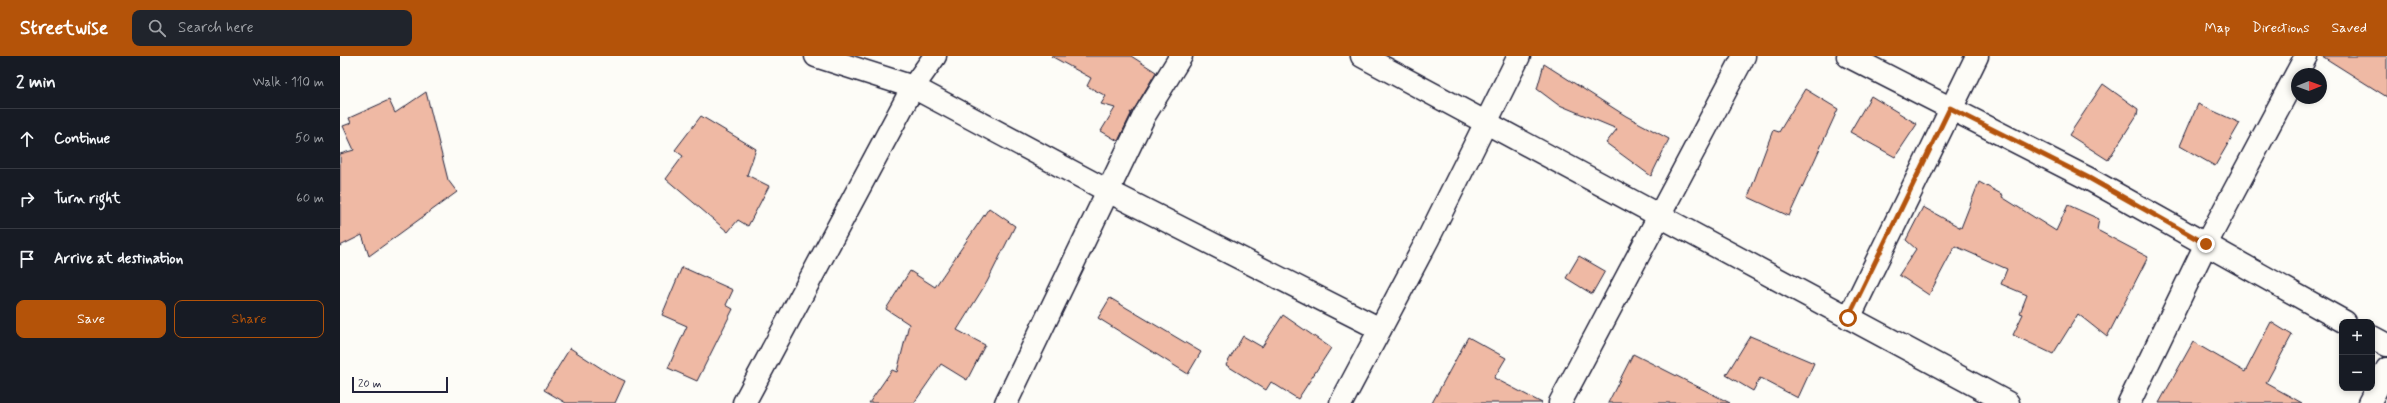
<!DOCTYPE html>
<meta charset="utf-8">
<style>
:root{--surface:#171b24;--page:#20242c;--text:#f1f3f6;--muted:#9ea1a6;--line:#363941;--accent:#b45309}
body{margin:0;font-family:Mynerve,sans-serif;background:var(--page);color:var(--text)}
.controls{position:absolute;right:12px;bottom:12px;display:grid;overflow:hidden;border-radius:8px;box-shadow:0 2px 6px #0003}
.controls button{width:36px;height:36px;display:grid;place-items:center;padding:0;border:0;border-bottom:1px solid var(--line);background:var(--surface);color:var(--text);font:20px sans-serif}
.compass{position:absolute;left:1951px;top:12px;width:36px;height:36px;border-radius:50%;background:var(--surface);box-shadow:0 2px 6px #0003;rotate:89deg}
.scale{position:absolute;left:12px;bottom:10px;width:96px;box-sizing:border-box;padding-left:4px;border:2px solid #22223b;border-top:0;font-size:11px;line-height:14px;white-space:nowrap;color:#22223b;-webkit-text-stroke:3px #fdfcf7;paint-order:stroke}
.stop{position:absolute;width:12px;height:12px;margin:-9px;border:3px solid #b45309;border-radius:50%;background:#fff}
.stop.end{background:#b45309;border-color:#fff;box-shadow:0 1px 4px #0008}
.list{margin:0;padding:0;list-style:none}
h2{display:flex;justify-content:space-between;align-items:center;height:52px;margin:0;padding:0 16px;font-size:17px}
h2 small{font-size:13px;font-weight:400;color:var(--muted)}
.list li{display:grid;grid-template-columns:26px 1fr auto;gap:12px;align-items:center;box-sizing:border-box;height:60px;padding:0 16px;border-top:1px solid var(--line)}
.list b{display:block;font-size:15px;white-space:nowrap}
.list em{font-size:13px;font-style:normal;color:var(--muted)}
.actions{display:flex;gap:8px;padding:12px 16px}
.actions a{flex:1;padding:9px 0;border:1px solid var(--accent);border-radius:8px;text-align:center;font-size:14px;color:var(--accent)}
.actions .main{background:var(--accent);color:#fff}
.icon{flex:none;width:22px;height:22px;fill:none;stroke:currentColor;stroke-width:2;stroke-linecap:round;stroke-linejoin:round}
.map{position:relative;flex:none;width:2047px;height:347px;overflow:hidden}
header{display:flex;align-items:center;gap:24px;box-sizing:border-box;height:56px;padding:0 20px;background:var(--accent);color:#fff}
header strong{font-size:19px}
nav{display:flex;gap:22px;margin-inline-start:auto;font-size:14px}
.search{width:280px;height:36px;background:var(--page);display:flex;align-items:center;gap:10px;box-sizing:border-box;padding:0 14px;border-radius:8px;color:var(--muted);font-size:15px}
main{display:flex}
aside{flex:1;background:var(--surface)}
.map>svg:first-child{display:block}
</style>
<header>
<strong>Streetwise</strong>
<div class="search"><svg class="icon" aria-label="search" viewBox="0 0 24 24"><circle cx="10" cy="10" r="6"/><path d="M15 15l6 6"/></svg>Search here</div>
<nav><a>Map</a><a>Directions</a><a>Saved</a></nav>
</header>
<main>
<aside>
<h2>2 min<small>Walk · 110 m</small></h2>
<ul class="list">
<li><svg class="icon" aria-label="ahead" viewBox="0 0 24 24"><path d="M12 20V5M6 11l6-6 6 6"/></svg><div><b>Continue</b></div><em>50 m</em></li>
<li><svg class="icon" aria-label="right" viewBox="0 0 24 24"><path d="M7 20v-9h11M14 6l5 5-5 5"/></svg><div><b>Turn right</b></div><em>60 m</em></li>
<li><svg class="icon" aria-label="arrive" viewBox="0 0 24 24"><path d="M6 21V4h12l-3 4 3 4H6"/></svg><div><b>Arrive at destination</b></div></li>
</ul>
<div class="actions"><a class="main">Save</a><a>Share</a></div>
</aside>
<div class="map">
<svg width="2047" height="347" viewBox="0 0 2047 347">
<rect width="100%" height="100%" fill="#fdfcf7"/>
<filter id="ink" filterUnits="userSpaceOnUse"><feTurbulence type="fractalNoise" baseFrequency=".025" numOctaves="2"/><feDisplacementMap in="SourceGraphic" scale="8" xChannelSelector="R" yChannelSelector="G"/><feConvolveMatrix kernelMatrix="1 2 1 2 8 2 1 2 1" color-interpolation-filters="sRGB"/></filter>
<g filter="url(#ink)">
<!-- building -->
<g fill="#efb9a4" stroke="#22223b">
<path d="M 711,0 L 791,0 L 816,16 L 792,57 L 790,56 L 791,58 L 778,85 L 761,75 L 775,52 L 761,48 L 766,40 L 747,30 L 751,22 Z"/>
<path d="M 1982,0 L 2047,0 L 2047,41 Z"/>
<path d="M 1204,8 L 1286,60 L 1329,83 L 1311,120 L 1266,87 L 1277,73 L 1217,48 L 1197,33 Z"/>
<path d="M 1763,28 L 1798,53 L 1797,59 L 1768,104 L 1729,79 Z"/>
<path d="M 1465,33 L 1498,53 L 1449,160 L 1408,141 L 1433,74 L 1439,76 Z"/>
<path d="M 86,36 L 108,124 L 117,136 L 29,200 L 22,179 L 0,190 L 0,98 L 14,94 L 3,70 L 11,67 L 9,62 L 49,44 L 55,57 Z"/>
<path d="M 1531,40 L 1577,68 L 1555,101 L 1510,76 Z"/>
<path d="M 1858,48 L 1900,67 L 1875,110 L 1840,90 Z"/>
<path d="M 361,60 L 416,93 L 407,119 L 429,130 L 408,170 L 398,164 L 388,176 L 326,123 L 343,100 L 335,94 Z"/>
<path d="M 1639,126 L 1663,139 L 1662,141 L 1716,175 L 1728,149 L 1759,163 L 1757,174 L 1808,201 L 1767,281 L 1738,258 L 1713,298 L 1673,279 L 1683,258 L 1680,257 L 1687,239 L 1661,228 L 1667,213 L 1615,190 L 1589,239 L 1559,219 L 1576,193 L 1566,184 L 1583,151 L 1621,172 Z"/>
<path d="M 649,152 L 675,170 L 647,226 L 617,274 L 645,289 L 627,324 L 601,308 L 574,347 L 529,347 L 552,314 L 557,316 L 569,268 L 546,253 L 570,215 L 595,231 Z"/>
<path d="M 1239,200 L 1265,215 L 1252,238 L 1226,222 Z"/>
<path d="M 342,211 L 393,234 L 386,249 L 393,253 L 357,325 L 328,312 L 347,270 L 322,259 Z"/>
<path d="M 770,242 L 861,296 L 848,318 L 758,262 Z"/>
<path d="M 943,259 L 991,292 L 958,343 L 931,326 L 926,334 L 886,309 L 903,280 L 922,291 Z"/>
<path d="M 1931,266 L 1952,279 L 1926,327 L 1962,347 L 1819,347 L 1853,286 L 1905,316 Z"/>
<path d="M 1410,280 L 1474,307 L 1458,342 L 1420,322 L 1413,335 L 1386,319 Z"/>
<path d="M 1128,281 L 1166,302 L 1154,322 L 1202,347 L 1092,347 Z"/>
<path d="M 230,292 L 270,318 L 285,325 L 275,347 L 226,347 L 204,334 Z"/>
<path d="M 1293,298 L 1317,310 L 1390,347 L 1268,347 Z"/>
</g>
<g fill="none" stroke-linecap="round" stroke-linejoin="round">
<defs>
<g id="street">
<path d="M 476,0 L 573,31 L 768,135 L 1040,273"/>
<path d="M 1022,0 L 1668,347"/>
<path d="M 1508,0 L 1749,123 L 2005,266"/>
<path d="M 1509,262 L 1637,0"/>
<path d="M 2032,281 L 2047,289"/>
<path d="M 404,347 L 573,31 L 595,0"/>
<path d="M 666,347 L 804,60 L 841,0"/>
<path d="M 1001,347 L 1088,183 L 1179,0"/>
<path d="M 1220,347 L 1404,0"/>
<path d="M 1789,347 L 1866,188 L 1966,0"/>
<path d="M 2029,347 L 2047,313"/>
</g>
</defs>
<!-- street casing -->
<use href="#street" stroke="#22223b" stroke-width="25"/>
<!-- street -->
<use href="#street" stroke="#fdfcf7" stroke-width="22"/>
</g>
</g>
<g fill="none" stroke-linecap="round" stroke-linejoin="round" filter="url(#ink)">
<!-- route -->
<path stroke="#b45309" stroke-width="5" d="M 1508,262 L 1610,52 L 1749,122 L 1866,188"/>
</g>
</svg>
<div class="controls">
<button>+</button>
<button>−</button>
</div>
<svg class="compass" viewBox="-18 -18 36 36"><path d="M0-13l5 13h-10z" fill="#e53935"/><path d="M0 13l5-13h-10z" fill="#9ea1a6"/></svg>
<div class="scale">20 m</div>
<div class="stop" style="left:1508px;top:262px"></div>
<div class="stop end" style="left:1866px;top:188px"></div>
</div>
</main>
